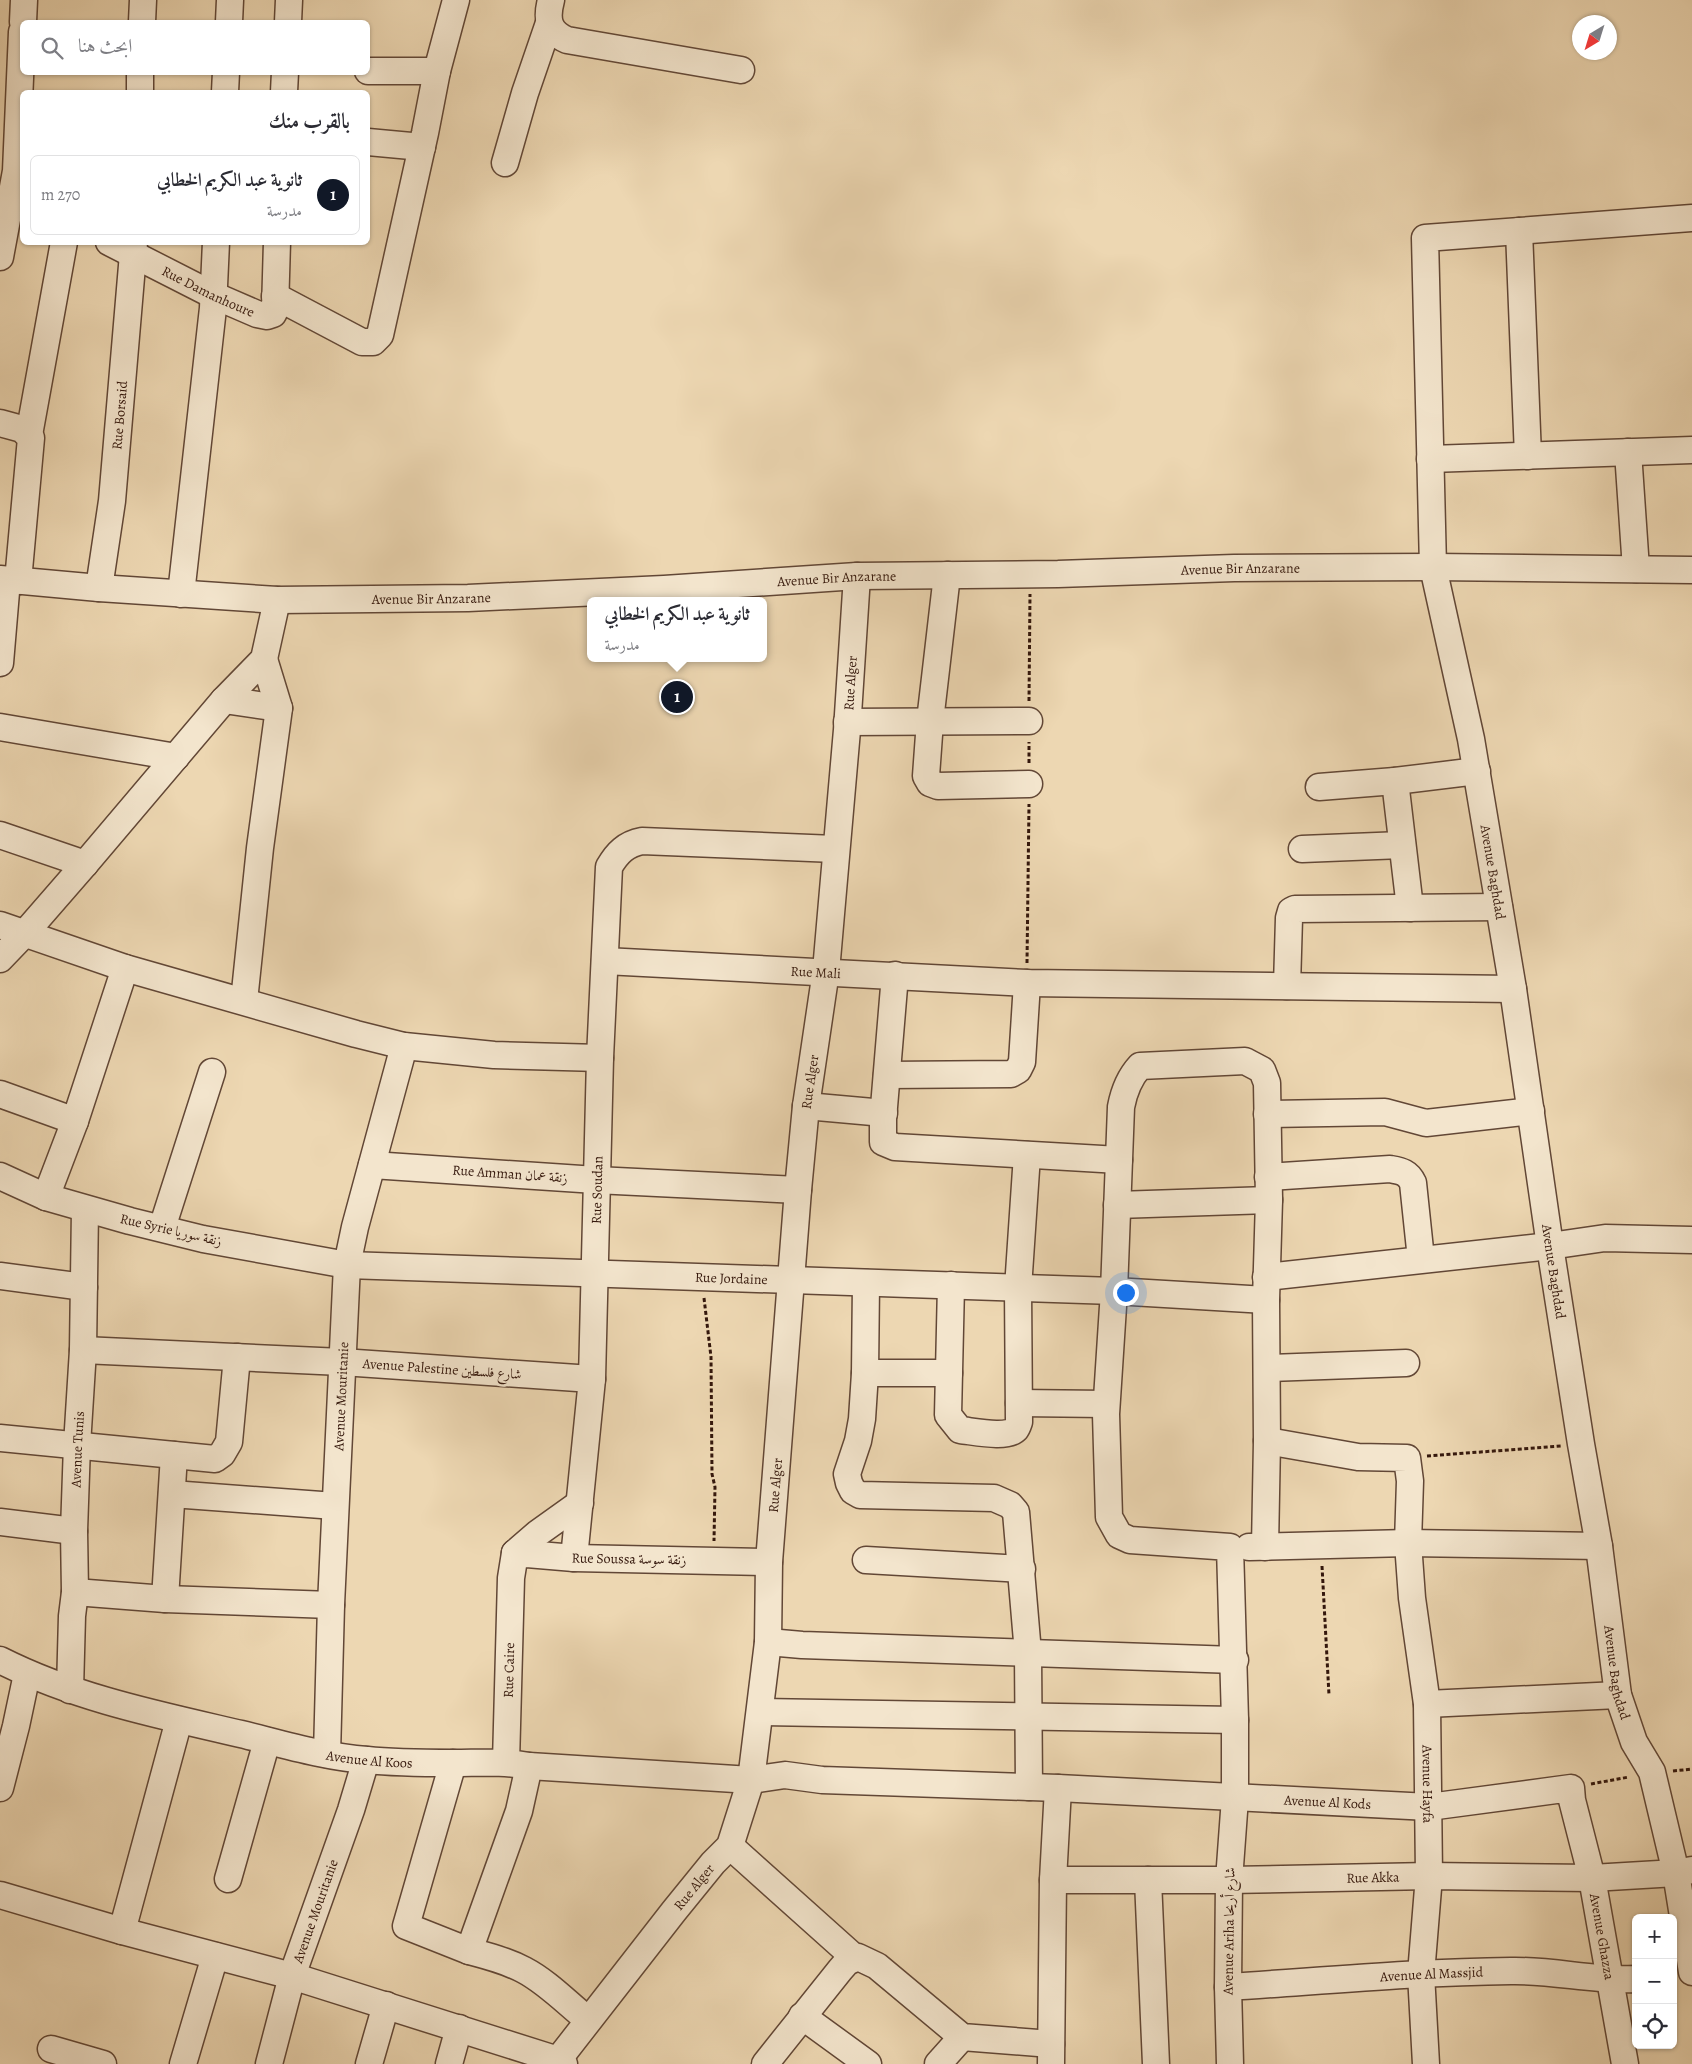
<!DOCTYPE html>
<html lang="ar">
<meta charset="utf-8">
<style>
:root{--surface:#fff;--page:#f2f2f3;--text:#2b2b33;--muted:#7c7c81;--line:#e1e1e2;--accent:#111827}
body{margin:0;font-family:Alegreya,Amiri,serif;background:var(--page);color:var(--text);direction:rtl}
.controls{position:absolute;right:15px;bottom:15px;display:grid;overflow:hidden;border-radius:8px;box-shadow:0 1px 4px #0004}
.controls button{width:45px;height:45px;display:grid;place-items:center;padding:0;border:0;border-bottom:1px solid var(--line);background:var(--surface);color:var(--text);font:25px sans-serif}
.compass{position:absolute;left:1572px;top:15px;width:45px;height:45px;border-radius:50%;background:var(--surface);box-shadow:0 1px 4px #0004;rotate:218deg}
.you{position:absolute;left:1125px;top:1292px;width:18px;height:18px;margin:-12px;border:4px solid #fff;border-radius:50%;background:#1a73e8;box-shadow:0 0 0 8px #1a73e833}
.badge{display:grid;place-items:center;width:32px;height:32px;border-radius:50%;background:var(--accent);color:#fff;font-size:16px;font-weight:700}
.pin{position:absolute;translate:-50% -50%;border:2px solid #fff;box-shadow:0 1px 5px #0006}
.popup{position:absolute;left:587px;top:597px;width:180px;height:65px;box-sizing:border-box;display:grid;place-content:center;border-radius:8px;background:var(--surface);filter:drop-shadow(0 1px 4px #0005);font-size:16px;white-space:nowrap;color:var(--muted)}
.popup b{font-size:19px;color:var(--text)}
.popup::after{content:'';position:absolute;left:50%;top:100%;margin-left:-10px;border:10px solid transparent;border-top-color:var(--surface)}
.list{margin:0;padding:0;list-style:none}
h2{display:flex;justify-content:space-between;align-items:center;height:65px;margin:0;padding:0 20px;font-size:21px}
h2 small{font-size:16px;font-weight:400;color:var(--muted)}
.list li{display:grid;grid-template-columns:32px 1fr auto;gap:15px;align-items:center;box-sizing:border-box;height:80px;margin:0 10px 10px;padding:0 10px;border:1px solid var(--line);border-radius:8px}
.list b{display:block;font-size:19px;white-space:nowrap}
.list p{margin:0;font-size:16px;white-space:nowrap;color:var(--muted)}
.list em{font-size:16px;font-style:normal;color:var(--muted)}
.icon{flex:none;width:28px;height:28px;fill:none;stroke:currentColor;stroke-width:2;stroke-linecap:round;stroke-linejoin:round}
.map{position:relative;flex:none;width:1692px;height:2064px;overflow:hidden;direction:ltr}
.search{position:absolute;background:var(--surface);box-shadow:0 1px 4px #0004;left:20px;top:20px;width:350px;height:55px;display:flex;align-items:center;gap:12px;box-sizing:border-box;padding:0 18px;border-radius:8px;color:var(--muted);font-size:19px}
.panel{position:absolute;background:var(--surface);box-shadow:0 1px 4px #0004;left:20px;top:90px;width:350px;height:155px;border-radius:8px;direction:rtl}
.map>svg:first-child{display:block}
</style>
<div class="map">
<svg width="1692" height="2064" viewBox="0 0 1692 2064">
<rect width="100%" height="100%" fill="#edd7b2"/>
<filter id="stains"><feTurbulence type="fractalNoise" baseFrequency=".004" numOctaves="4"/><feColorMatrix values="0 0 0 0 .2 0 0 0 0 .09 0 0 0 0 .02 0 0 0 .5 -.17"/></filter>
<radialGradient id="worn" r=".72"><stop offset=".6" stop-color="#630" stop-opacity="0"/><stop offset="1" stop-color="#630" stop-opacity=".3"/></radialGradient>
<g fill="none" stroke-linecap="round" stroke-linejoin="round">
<defs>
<g id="minor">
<path d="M 551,0 C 546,19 548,32 567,40 L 741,70"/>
<path d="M 23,22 L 24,0"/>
<path d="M 142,22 L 143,0"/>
<path d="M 229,22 L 230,0"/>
<path d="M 288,22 L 289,0"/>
<path d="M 368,71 L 437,71"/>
<path d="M 140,92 L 140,72"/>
<path d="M 225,92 L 226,72"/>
<path d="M 284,92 L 285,72"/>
<path d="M 368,142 L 422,147"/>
<path d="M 505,163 L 525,93 L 549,23"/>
<path id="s1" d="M 1692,218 L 1425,238 L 1433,567 L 1471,739 L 1513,989 L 1550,1246 L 1581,1444 L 1599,1546 L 1618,1695 L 1634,1742 L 1652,1772 L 1676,1873 L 1692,1972"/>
<path d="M 1519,231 L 1528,456"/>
<path id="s2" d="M 109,242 L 213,295 L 257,314 L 267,316 L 273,314 L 275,310 L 277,242"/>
<path d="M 0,257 L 16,171 L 22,32"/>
<path d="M 275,296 L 362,342 L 373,342 L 380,335 L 425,133 L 437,71 L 456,0"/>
<path d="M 0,423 L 22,429 L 31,438 L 18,581"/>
<path d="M 29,435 L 64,242"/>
<path d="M 1628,452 L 1636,569"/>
<path d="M 1430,459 L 1692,450"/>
<path d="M 947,575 L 930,721 L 926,776 L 930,783 L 938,786 L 1029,784"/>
<path id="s3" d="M 0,579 L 99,588 L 277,600 L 468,598 L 664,589 L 857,576 L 1058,574 L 1234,568 L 1433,567 L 1692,570"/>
<path id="s4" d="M 99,588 L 112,501 L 134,242"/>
<path d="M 181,594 L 213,308 L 216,242"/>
<path d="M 0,663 L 7,580"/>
<path d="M 224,700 L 279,708"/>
<path d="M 847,722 L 1029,721"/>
<path d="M 0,727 L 176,757"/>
<path d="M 1395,781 L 1410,908"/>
<path d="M 1319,787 L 1395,781 L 1477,771"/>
<path d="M 0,835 L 85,864"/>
<path d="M 1302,849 L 1402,845"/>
<path d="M 0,925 L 125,968 L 356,1034 L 404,1046 L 494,1055 L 600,1058"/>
<path d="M 0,959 L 25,933 L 85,864 L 224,700 L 264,659 L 277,600"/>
<path id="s5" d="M 605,961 L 1027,983 L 1513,989"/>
<path d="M 895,975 L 883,1119 L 883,1142 L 895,1147 L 1119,1160"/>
<path d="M 1287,986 L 1289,918 L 1291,911 L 1295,909 L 1499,907"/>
<path d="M 244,1001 L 260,848 L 279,708 L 264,659"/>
<path d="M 887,1075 L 1011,1074 L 1018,1070 L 1022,1062 L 1027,983"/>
<path d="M 0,1094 L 75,1121"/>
<path d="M 806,1106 L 884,1113"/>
<path d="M 1267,1114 L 1385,1112 L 1426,1123 L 1531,1111"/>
<path d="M 372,1165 L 596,1180 L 798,1190"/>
<path id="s6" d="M 0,1176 L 46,1197 L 130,1221 L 203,1239 L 347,1265 L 1114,1291 L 1266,1300"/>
<path d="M 1268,1177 L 1390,1169 C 1401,1171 1408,1172 1413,1183 L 1421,1259"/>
<path d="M 46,1197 L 75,1121 L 125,968"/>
<path d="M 1117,1205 L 1269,1200"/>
<path d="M 162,1228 L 212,1072"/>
<path d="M 0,1276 L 84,1287"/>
<path d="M 1266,1277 L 1550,1246 L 1605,1238 L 1692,1240"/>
<path d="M 866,1283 L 865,1373 L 862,1419 L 858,1441 L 847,1474 L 849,1483 L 853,1491 L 860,1495 L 994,1498 L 1010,1505 L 1016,1512 L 1028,1653 L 1029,1787"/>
<path d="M 951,1285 L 948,1415 L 960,1430 C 972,1431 1008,1439 1016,1429 C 1017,1428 1019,1422 1019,1422 L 1018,1288 L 1027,1155"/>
<path d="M 83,1350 L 342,1362 L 592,1379"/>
<path d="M 1267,1368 L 1406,1363"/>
<path d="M 865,1373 L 949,1373"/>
<path d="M 1019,1403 L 1106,1404"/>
<path d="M 0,1438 L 215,1459 L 222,1454 L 229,1442 L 237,1357"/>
<path id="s7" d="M 1267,1441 L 1358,1457 L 1407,1458 L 1410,1481 L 1408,1543 L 1412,1598 L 1427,1704 L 1429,1876 L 1421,1974 L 1426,2064"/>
<path d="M 172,1494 L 335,1506"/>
<path d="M 0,1522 L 74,1531"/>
<path d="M 1249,1547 L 1408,1543 L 1599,1546"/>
<path d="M 515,1553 L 538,1533 L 580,1503"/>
<path id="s8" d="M 574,1558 L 592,1379 L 600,1058 L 609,867 C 617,853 626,844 642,841 L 835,849"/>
<path d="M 866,1560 L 1022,1569"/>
<path d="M 75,1592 L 165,1599 L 331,1605"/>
<path d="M 165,1599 L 174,1455"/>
<path d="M 768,1642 L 802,1645 L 1235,1660"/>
<path id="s9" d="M 0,1660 C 75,1698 159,1715 241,1734 C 282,1744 325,1757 367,1760 C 395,1763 425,1763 454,1763 C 480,1763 502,1761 529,1766 L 751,1780 L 785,1775 L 822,1780 L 1058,1788 L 1429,1807 L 1571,1788 L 1572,1800 L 1592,1878 L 1625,2064"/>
<path id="s10" d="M 70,1690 L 72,1616 L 75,1592 L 74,1531 L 77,1445 L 83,1350 L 85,1209"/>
<path d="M 1427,1704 L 1618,1695"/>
<path d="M 761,1712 L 1235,1720"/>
<path id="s11" d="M 327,1754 L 331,1605 L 347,1265 L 355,1227 L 404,1046"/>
<path id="s12" d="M 506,1762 L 511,1578 L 515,1553 L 574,1558 L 769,1562"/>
<path d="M 453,1763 L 406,1926 L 469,1951 L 519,1811 L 529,1766"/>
<path d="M 0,1788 L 16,1726 L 27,1674"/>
<path d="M 730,1846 L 855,1958"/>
<path d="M 228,1879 L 267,1741"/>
<path id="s13" d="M 1053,1880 L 1229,1880 L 1429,1876 L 1592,1878 L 1676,1873 L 1692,1870"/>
<path d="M 1148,1880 L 1156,2064"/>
<path d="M 0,1895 L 122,1931 L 292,1976 L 558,2060 L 564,2064"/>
<path d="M 122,1931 L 179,1720"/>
<path d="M 469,1951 C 488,1956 507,1961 524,1970 C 547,1982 567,2003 588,2020"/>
<path id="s14" d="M 1228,1987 C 1322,1981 1417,1972 1511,1971 C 1553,1970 1594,1981 1636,1979"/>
<path d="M 802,2016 L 868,2064"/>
<path d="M 51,2049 L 103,2064"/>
<path id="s15" d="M 558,2060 L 674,1911 L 713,1863 L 730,1846 L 751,1780 L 768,1642 L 769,1562 L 798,1190 L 806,1106 L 826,971 L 847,730 L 857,576"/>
<path d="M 183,2064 L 215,1956"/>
<path id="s16" d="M 269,2064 L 292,1976 L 351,1810 L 366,1760"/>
<path d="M 369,2064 L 386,2005"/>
<path d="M 449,2064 L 459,2028"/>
<path d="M 765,2064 L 840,1970 L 847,1962 L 858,1957 L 877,1966 L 962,2037 L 1051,2044"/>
<path d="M 938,2064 L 962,2037"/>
<path d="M 1051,2064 L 1053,1880 L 1058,1788"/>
<path d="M 1230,2064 L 1228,1987 L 1229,1880 L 1235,1798 L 1235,1720 L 1230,1547 L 1130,1540 L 1119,1535 L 1109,1517 L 1106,1414 L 1114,1291 L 1121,1107 C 1124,1091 1129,1078 1140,1066 L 1245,1061 L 1262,1070 L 1267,1083 L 1269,1200 L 1266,1300 L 1267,1441 L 1265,1547"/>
</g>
</defs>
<!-- minor casing -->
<use href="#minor" stroke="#624736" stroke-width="29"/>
<!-- path -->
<g stroke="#34170c" stroke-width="3" stroke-dasharray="4 2.5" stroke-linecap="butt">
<path d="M 1029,701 L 1030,594"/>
<path d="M 1029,763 L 1029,742"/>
<path d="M 1027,963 L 1029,804"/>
<path d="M 704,1298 L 711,1357 L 712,1474 L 715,1487 L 714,1541"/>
<path d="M 1427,1456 L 1561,1446"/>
<path d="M 1322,1566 L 1329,1695"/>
<path d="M 1673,1771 L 1692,1769"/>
<path d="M 1591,1784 L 1629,1777"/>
</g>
<!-- minor -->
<use href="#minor" stroke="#f3e5cd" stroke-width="26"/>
</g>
<g text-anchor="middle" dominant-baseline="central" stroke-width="5" stroke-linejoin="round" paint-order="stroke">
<!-- street labels -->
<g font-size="14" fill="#34170c" stroke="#f3e5cd">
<text stroke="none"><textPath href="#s2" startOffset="111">Rue Damanhoure</textPath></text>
<text stroke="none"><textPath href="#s4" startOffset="174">Rue Borsaid</textPath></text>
<text stroke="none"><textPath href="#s3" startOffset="1242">Avenue Bir Anzarane</textPath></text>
<text stroke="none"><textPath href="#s3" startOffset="838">Avenue Bir Anzarane</textPath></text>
<text stroke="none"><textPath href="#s3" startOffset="432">Avenue Bir Anzarane</textPath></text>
<text stroke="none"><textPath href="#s15" startOffset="1446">Rue Alger</textPath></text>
<text stroke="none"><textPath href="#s1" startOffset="908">Avenue Baghdad</textPath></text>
<text stroke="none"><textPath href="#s5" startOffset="211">Rue Mali</textPath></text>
<text stroke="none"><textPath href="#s15" startOffset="1045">Rue Alger</textPath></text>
<text transform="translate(510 1174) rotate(4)">Rue Amman زنقة عمان</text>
<text stroke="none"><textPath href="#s8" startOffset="369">Rue Soudan</textPath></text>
<text transform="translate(171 1230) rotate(13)">Rue Syrie زنقة سوريا</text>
<text stroke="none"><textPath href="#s1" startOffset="1312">Avenue Baghdad</textPath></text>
<text stroke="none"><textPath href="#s6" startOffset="744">Rue Jordaine</textPath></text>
<text transform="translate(442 1369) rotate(4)">Avenue Palestine شارع فلسطين</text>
<text stroke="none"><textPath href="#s11" startOffset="358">Avenue Mouritanie</textPath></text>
<text stroke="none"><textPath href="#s10" startOffset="241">Avenue Tunis</textPath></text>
<text stroke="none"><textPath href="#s15" startOffset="640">Rue Alger</textPath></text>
<text transform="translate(629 1559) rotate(1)">Rue Soussa زنقة سوسة</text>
<text stroke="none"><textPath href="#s12" startOffset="92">Rue Caire</textPath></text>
<text stroke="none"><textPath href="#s1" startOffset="1718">Avenue Baghdad</textPath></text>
<text stroke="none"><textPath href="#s9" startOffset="384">Avenue Al Koos</textPath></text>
<text stroke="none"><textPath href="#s7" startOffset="469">Avenue Hayfa</textPath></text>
<text stroke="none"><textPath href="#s9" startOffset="1344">Avenue Al Kods</textPath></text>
<text stroke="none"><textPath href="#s13" startOffset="320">Rue Akka</textPath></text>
<text stroke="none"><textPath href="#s15" startOffset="220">Rue Alger</textPath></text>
<text stroke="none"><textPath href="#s16" startOffset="160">Avenue Mouritanie</textPath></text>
<text transform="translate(1229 1931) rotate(-89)">Avenue Ariha شارع أريحا</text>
<text stroke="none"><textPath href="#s9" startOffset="1741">Avenue Ghazza</textPath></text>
<text stroke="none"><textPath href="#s14" startOffset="204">Avenue Al Massjid</textPath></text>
</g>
</g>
<rect width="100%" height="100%" filter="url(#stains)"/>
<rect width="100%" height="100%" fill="url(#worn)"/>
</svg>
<div class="controls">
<button>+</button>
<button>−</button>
<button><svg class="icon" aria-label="locate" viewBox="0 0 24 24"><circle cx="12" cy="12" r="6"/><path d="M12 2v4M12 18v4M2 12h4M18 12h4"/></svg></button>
</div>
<svg class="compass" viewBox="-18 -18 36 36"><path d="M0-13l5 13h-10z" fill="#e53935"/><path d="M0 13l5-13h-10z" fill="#7c7c81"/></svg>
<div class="you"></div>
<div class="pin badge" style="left:677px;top:697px">1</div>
<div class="popup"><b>ثانوية عبد الكريم الخطابي</b>مدرسة</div>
<div class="search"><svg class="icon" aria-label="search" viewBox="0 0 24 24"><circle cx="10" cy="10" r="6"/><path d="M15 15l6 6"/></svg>ابحث هنا</div>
<section class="panel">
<h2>بالقرب منك<small></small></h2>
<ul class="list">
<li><span class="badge">1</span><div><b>ثانوية عبد الكريم الخطابي</b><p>مدرسة</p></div><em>270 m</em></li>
</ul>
</section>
</div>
